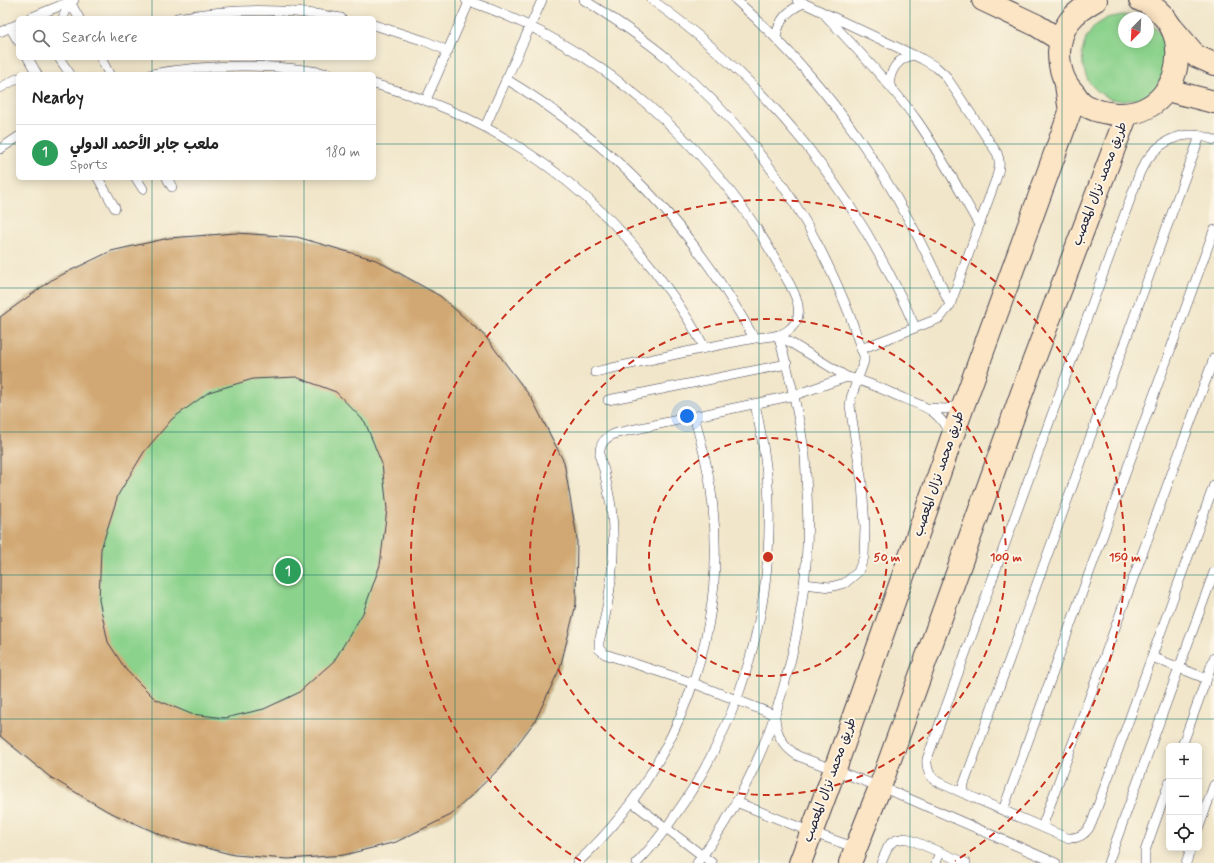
<!DOCTYPE html>
<meta charset="utf-8">
<style>
:root{--surface:#fff;--page:#f2f2f2;--text:#222;--muted:#767676;--line:#e0e0e0;--accent:#0b8043}
body{margin:0;font-family:Mynerve,"Playpen Sans Arabic",sans-serif;background:var(--page);color:var(--text)}
.controls{position:absolute;right:12px;bottom:12px;display:grid;overflow:hidden;border-radius:6px;box-shadow:0 2px 10px #0003}
.controls button{width:36px;height:36px;display:grid;place-items:center;padding:0;border:0;border-bottom:1px solid var(--line);background:var(--surface);color:var(--text);font:20px sans-serif}
.compass{position:absolute;left:1118px;top:12px;width:36px;height:36px;border-radius:50%;background:var(--surface);box-shadow:0 2px 10px #0003;rotate:204deg}
.you{position:absolute;left:687px;top:416px;width:14px;height:14px;margin:-10px;border:3px solid #fff;border-radius:50%;background:#1a73e8;box-shadow:0 0 0 6px #1a73e833}
.badge{display:grid;place-items:center;width:26px;height:26px;border-radius:50%;background:var(--accent);color:#fff;font-size:13px;font-weight:700}
.pin{position:absolute;translate:-50% -50%;border:2px solid #fff;box-shadow:0 1px 4px #0006}
.list{margin:0;padding:0;list-style:none}
h2{display:flex;justify-content:space-between;align-items:center;height:52px;margin:0;padding:0 16px;font-size:17px}
h2 small{font-size:13px;font-weight:400;color:var(--muted)}
.list li{display:grid;grid-template-columns:26px 1fr auto;gap:12px;align-items:center;box-sizing:border-box;height:56px;padding:0 16px;border-top:1px solid var(--line)}
.list b{display:block;font-size:15px;white-space:nowrap}
.list p{margin:0;font-size:13px;white-space:nowrap;color:var(--muted)}
.list em{font-size:13px;font-style:normal;color:var(--muted)}
.icon{flex:none;width:22px;height:22px;fill:none;stroke:currentColor;stroke-width:2;stroke-linecap:round;stroke-linejoin:round}
.map{position:relative;flex:none;width:1214px;height:863px;overflow:hidden}
.search{position:absolute;background:var(--surface);box-shadow:0 2px 10px #0003;left:16px;top:16px;width:360px;height:44px;display:flex;align-items:center;gap:10px;box-sizing:border-box;padding:0 14px;border-radius:6px;color:var(--muted);font-size:15px}
.panel{position:absolute;background:var(--surface);box-shadow:0 2px 10px #0003;left:16px;top:72px;width:360px;height:108px;border-radius:6px}
.map>svg:first-child{display:block}
</style>
<div class="map">
<svg width="1214" height="863" viewBox="0 0 1214 863">
<rect width="100%" height="100%" fill="#fcf5e5"/>
<filter id="ink" filterUnits="userSpaceOnUse"><feTurbulence type="fractalNoise" baseFrequency=".025" numOctaves="2"/><feDisplacementMap in="SourceGraphic" scale="8" xChannelSelector="R" yChannelSelector="G"/><feConvolveMatrix kernelMatrix="1 2 1 2 8 2 1 2 1" color-interpolation-filters="sRGB"/></filter>
<filter id="wash" filterUnits="userSpaceOnUse"><feTurbulence type="fractalNoise" baseFrequency=".012" numOctaves="4" result="noise"/><feDisplacementMap in="SourceGraphic" scale="16" xChannelSelector="R" yChannelSelector="G"/><feGaussianBlur stdDeviation="0.9" result="paint"/><feColorMatrix in="noise" values="0 0 0 0 0 0 0 0 0 0 0 0 0 0 0 0 0 1.4 0 .05"/><feComposite in="paint" operator="in"/></filter>
<g filter="url(#wash)">
<rect width="100%" height="100%" fill="#f1e6ca"/>
<!-- green -->
<g fill="#8bd28c" stroke="#567a64">
<path d="M 1122,15 L 1136,16 L 1141,18 L 1124,18 L 1124,42 L 1148,42 L 1148,21 L 1160,32 L 1167,44 L 1167,71 L 1151,94 L 1138,99 L 1124,101 L 1110,99 L 1098,92 L 1088,81 L 1083,67 L 1082,52 L 1086,38 L 1095,26 L 1107,18 Z"/>
<path d="M 236,233 L 297,237 L 376,260 L 440,296 L 485,336 L 532,399 L 564,462 L 577,538 L 576,604 L 560,668 L 535,721 L 499,769 L 451,815 L 396,842 L 344,855 L 288,859 L 234,855 L 168,838 L 107,811 L 50,777 L 0,736 L 0,317 L 53,279 L 111,251 L 169,238 Z"/>
</g>
<g id="blocks">
<!-- building -->
<path fill="#d1a873" fill-rule="evenodd" d="M 236,233 L 297,237 L 376,260 L 440,296 L 485,336 L 532,399 L 564,462 L 577,538 L 576,604 L 560,668 L 535,721 L 499,769 L 451,815 L 396,842 L 344,855 L 288,859 L 234,855 L 168,838 L 107,811 L 50,777 L 0,736 L 0,317 L 53,279 L 111,251 L 169,238 ZM 296,377 L 336,392 L 365,422 L 382,464 L 387,509 L 380,565 L 363,613 L 334,661 L 298,693 L 264,709 L 225,718 L 191,714 L 155,699 L 126,670 L 108,642 L 99,600 L 101,549 L 118,495 L 144,452 L 172,419 L 209,392 L 253,379 Z"/>
</g>
</g>
<g filter="url(#ink)">
<use href="#blocks" fill-opacity="0" stroke="#413f50" stroke-width="1"/>
<g fill="none" stroke-linecap="round" stroke-linejoin="round">
<defs>
<g id="lane">
<path d="M 466,0 C 599,45 714,146 781,269 C 790,285 809,311 791,328 C 788,331 783,334 779,335 C 771,337 763,337 755,338 C 745,340 734,342 724,344 C 681,353 638,362 595,372"/>
<path d="M 584,0 C 613,18 642,37 668,59 C 731,112 786,179 822,253 C 832,273 842,295 850,316 C 855,330 859,343 864,356 L 864,361 L 851,398 L 850,406 L 862,483 L 865,527 L 864,557 L 858,572 L 845,583 L 830,587 L 804,584"/>
<path d="M 652,0 C 771,85 856,193 915,327"/>
<path d="M 736,0 C 833,87 899,186 950,305"/>
<path d="M 797,0 L 922,59 L 936,67 L 945,75 L 997,153 C 1001,162 999,170 996,179 L 950,305 L 940,318 L 861,349"/>
<path d="M 70,2 L 79,18"/>
<path d="M 826,16 C 857,50 891,84 918,122 C 941,155 959,190 979,225"/>
<path d="M 30,18 L 74,0"/>
<path d="M 63,18 L 70,0"/>
<path d="M 177,18 C 231,8 287,8 341,18"/>
<path d="M 374,25 L 425,41 L 448,51"/>
<path d="M 10,27 L 18,41"/>
<path d="M 0,32 L 18,24"/>
<path d="M 776,37 C 779,19 788,10 804,3"/>
<path d="M 28,58 L 37,74"/>
<path d="M 59,58 L 70,74"/>
<path d="M 101,58 L 109,74"/>
<path d="M 152,74 C 210,64 272,63 330,74"/>
<path d="M 506,79 C 615,145 692,226 754,338"/>
<path d="M 374,84 C 520,123 632,216 705,348"/>
<path d="M 889,85 C 890,70 898,58 913,55"/>
<path d="M 0,88 L 18,78"/>
<path d="M 426,100 L 470,0"/>
<path d="M 485,127 L 542,0"/>
<path d="M 1214,140 C 1182,126 1154,143 1140,172 L 927,759 C 926,770 930,778 940,783 L 1067,838 C 1079,839 1087,834 1092,822 L 1214,485"/>
<path d="M 0,149 L 18,137"/>
<path d="M 98,178 L 115,208"/>
<path d="M 136,178 L 143,189"/>
<path d="M 167,178 L 172,187"/>
<path d="M 778,335 L 847,377 C 867,381 886,391 905,399 C 915,403 925,406 933,412 C 941,418 946,426 950,435"/>
<path d="M 847,377 L 795,395 L 617,433 C 608,436 600,442 600,452 C 599,458 602,464 604,470 C 606,482 609,494 611,506 C 617,552 611,597 599,642 L 599,649 L 605,654 L 693,683 L 775,715 C 775,733 782,746 798,756 L 896,793 L 1056,863"/>
<path d="M 608,400 L 787,364"/>
<path d="M 929,408 L 946,409 L 961,404"/>
<path d="M 1152,657 L 1207,679"/>
<path d="M 1182,746 L 1214,658"/>
<path d="M 961,792 L 1200,136"/>
<path d="M 632,802 L 712,863"/>
<path d="M 736,802 L 811,832 L 856,848"/>
<path d="M 1003,810 L 1214,230"/>
<path d="M 1042,827 L 1214,358"/>
<path d="M 1199,827 L 1214,785"/>
<path d="M 577,863 C 676,771 729,634 712,499 C 709,471 702,444 694,416"/>
<path d="M 637,863 C 652,847 666,829 678,811 C 741,721 772,612 769,503 C 768,469 762,436 755,404"/>
<path d="M 697,863 C 775,761 813,620 807,493 C 806,481 806,468 805,456 C 799,415 790,375 778,335"/>
<path d="M 881,863 L 888,847 L 891,843 L 896,840 L 906,838 L 966,863"/>
<path d="M 936,863 L 940,852"/>
<path d="M 1108,863 L 1214,572"/>
<path d="M 1145,863 L 1145,851 L 1169,783"/>
<path d="M 1186,863 L 1191,848"/>
</g>
<g id="secondary">
<path d="M 983,0 L 1036,25 L 1060,40"/>
<path d="M 1096,0 C 1073,13 1061,25 1059,52 C 1059,68 1063,82 1074,93 C 1076,96 1079,100 1082,103 C 1091,110 1104,113 1116,114 C 1155,116 1180,85 1177,48 C 1176,26 1159,7 1140,0"/>
<path d="M 1173,29 L 1196,56 L 1214,64"/>
<path d="M 1167,90 L 1214,102"/>
<path d="M 800,863 L 835,769 L 962,409 L 1070,112 L 1066,85"/>
<path d="M 850,863 L 880,787 L 1029,373 L 1127,114"/>
</g>
</defs>
<!-- lane casing -->
<use href="#lane" stroke="#413f50" stroke-width="10"/>
<!-- secondary casing -->
<use href="#secondary" stroke="#413f50" stroke-width="24"/>
<!-- lane -->
<use href="#lane" stroke="#fff" stroke-width="9"/>
<!-- secondary -->
<use href="#secondary" stroke="#fce5c4" stroke-width="22"/>
</g>
</g>
<!-- grid -->
<path fill="none" stroke="#0f766e" stroke-width="1" stroke-opacity="0.55" d="M 152,0 L 152,18M 304,0 L 304,18M 455,0 L 455,863M 607,0 L 607,863M 759,0 L 759,863M 910,0 L 910,863M 1062,0 L 1062,863M 152,58 L 152,74M 304,58 L 304,74M 0,144 L 18,144M 374,144 L 1214,144M 152,178 L 152,863M 304,178 L 304,863M 0,288 L 1214,288M 0,432 L 1214,432M 0,575 L 1214,575M 0,719 L 1214,719"/>
<!-- distance rings -->
<g fill="none" stroke="#c8321e" stroke-width="2" stroke-dasharray="7 5">
<circle cx="768" cy="557" r="119"/>
<circle cx="768" cy="557" r="238"/>
<path d="M581 861A357 357 0 1 1 955 861"/>
</g>
<g text-anchor="middle" dominant-baseline="central" stroke-width="4" stroke-linejoin="round" paint-order="stroke">
<!-- street labels -->
<g font-size="13" fill="#22223b" stroke="#fcf5e5">
<text transform="translate(1100 184) rotate(-69)">طريق محمد نزال المعصب</text>
<text transform="translate(939 474) rotate(-71)">طريق محمد نزال المعصب</text>
<text transform="translate(830 780) rotate(-70)">طريق محمد نزال المعصب</text>
</g>
</g>
<circle cx="768" cy="557" r="6" fill="#c8321e" stroke="#fcf5e5" stroke-width="2"/>
<g font-size="12" text-anchor="middle" font-weight="bold" fill="#c8321e" stroke="#fcf5e5" stroke-width="4" stroke-linejoin="round" paint-order="stroke">
<text x="887" y="561">50 m</text>
<text x="1006" y="561">100 m</text>
<text x="1125" y="561">150 m</text>
</g>
</svg>
<div class="controls">
<button>+</button>
<button>−</button>
<button><svg class="icon" aria-label="locate" viewBox="0 0 24 24"><circle cx="12" cy="12" r="6"/><path d="M12 2v4M12 18v4M2 12h4M18 12h4"/></svg></button>
</div>
<svg class="compass" viewBox="-18 -18 36 36"><path d="M0-13l5 13h-10z" fill="#e53935"/><path d="M0 13l5-13h-10z" fill="#767676"/></svg>
<div class="you"></div>
<div class="pin badge" style="left:288px;top:571px;background:#2e9e5b">1</div>
<div class="search"><svg class="icon" aria-label="search" viewBox="0 0 24 24"><circle cx="10" cy="10" r="6"/><path d="M15 15l6 6"/></svg>Search here</div>
<section class="panel">
<h2>Nearby<small></small></h2>
<ul class="list">
<li><span class="badge" style="background:#2e9e5b">1</span><div><b>ملعب جابر الأحمد الدولي</b><p>Sports</p></div><em>180 m</em></li>
</ul>
</section>
</div>
